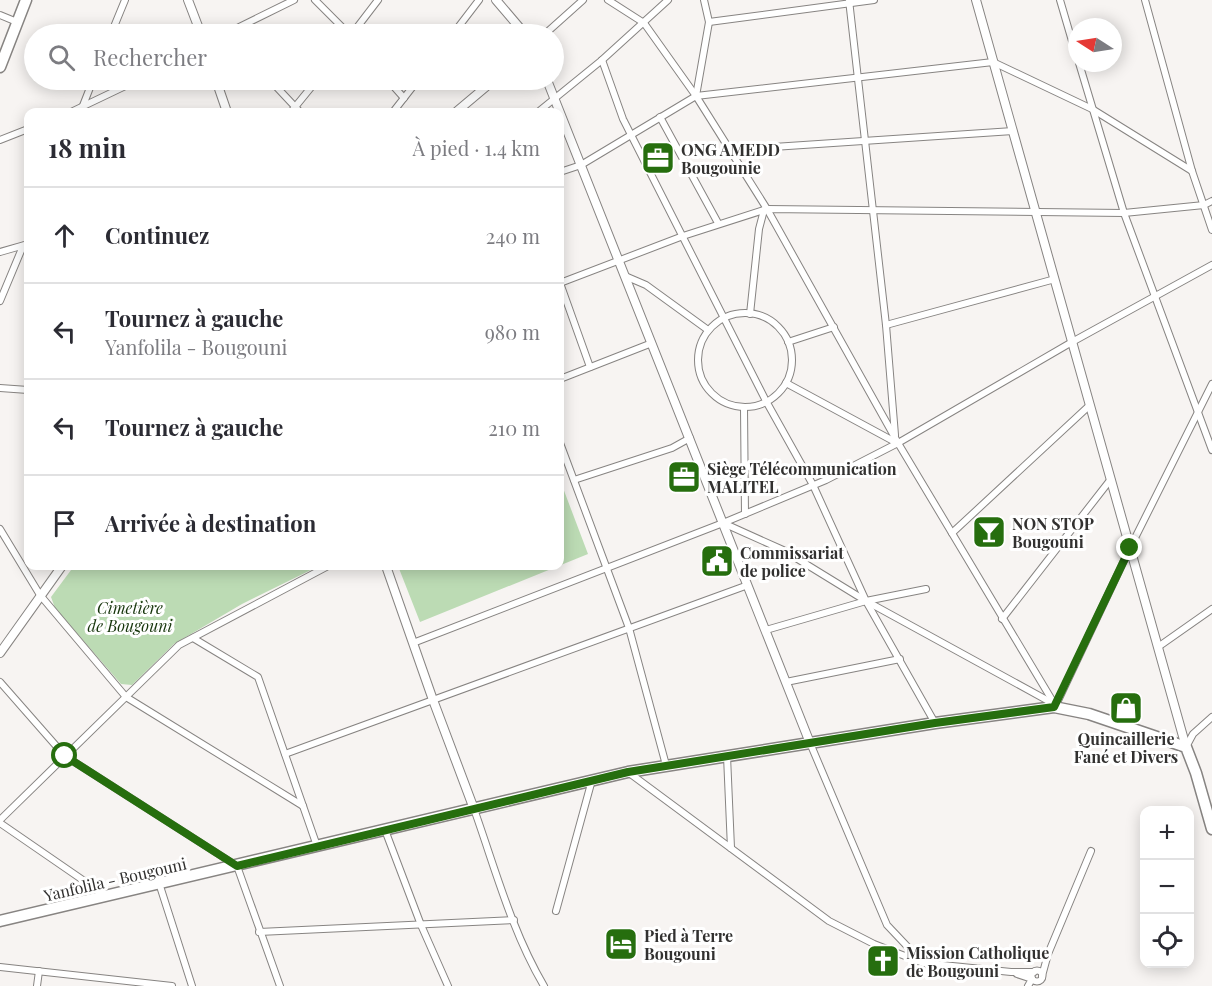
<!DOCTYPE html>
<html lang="fr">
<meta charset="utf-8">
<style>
:root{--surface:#fff;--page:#f7f7f7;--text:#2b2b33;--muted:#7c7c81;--line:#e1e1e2}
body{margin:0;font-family:"Playfair Display",serif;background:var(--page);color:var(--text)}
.controls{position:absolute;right:18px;bottom:18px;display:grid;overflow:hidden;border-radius:12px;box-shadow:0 3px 15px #0003}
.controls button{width:54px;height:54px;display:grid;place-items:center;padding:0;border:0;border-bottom:2px solid var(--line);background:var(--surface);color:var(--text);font:30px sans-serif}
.compass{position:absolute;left:1068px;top:18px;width:54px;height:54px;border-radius:50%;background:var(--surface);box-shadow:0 3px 15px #0003;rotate:282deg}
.stop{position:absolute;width:18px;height:18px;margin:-14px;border:4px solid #266e0e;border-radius:50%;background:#fff}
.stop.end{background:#266e0e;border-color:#fff;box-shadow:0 2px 6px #0008}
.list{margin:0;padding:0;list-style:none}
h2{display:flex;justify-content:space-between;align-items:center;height:78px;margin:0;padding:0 24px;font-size:26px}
h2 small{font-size:20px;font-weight:400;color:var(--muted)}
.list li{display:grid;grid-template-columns:39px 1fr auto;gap:18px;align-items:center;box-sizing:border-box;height:96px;padding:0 24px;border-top:2px solid var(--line)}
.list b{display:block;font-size:22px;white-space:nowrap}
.list p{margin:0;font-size:20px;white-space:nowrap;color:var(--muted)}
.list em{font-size:20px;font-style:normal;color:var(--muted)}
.icon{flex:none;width:33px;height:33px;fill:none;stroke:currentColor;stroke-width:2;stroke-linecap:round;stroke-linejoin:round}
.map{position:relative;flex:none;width:1212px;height:986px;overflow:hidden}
.search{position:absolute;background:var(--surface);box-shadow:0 3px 15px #0003;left:24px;top:24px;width:540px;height:66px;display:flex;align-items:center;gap:15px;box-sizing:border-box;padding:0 21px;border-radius:33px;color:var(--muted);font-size:22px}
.panel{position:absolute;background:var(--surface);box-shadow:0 3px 15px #0003;left:24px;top:108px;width:540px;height:462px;border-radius:12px}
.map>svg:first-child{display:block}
</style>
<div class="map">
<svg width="1212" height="986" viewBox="0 0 1212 986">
<rect width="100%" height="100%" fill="#f7f4f2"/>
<!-- green -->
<g fill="#bcdbb4">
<path d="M 560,480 L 588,554 L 420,622 L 398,566 L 560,566 Z"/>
<path d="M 74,566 L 319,566 L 242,604 L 174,644 L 132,685 L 121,684 L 55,608 L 51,597 Z"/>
</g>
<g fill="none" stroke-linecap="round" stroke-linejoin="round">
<defs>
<g id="minor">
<path d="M 315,0 L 349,34"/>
<path d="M 608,0 L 644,23 L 696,96 L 767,209 L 898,443 L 1055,705 L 1054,707"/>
<path d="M 849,0 L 886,325 L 895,435"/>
<path d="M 1060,0 L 1077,58"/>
<path d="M 1145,0 L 1192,171 L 1212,230"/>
<path d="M 0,15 L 17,22"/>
<path d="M 709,22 L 874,0"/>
<path d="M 111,34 L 125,0"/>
<path d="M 225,34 L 294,0"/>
<path d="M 352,34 L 378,0"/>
<path d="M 453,34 L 479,0"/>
<path d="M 545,34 L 583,0"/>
<path d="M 602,60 L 623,119 L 766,401 L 813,485 L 866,601 L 935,723"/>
<path d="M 1079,63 L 1124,213 L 1212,450"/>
<path d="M 270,80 L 300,112"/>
<path d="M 388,80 L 404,98"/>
<path d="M 696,96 L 709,22 L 704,0"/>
<path d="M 82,108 L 93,80"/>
<path d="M 71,112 L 138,80"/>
<path d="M 291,112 L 317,80"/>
<path d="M 393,112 L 418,80"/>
<path d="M 538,112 L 602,60 L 668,0"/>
<path d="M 660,117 L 718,223"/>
<path d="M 0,140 L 28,129"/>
<path d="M 730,150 L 1013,131"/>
<path d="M 560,172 L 581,165 L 696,96 L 993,62 L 1092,109 L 1192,171"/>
<path d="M 0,252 L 28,244"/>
<path d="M 625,276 L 646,285 L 708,330"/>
<path d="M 560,283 L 683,236 L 767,209 L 1124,213 L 1204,205 L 1212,201"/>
<path d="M 560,283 L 590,367"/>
<path d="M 0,301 L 23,246"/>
<circle cx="745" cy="360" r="47"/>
<path d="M 750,314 L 759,229 L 764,210"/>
<path d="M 886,325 L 1055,279"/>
<path d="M 788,342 L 834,327"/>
<path d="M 560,379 L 652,343"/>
<path d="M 786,383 L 897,443"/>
<path d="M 0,388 L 28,390"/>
<path d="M 744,408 L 745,514"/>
<path d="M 560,443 L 629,628 L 666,765"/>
<path d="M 574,480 L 672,448 L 690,438"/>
<path d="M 723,523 L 783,550 L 866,601 L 1054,704"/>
<path d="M 0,529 L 40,595 L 126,697 L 303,806"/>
<path d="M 952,533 L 1090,405"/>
<path d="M 1002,619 L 1111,479"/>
<path d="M 766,630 L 866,601 L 926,589"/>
<path d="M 193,638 L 258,677 L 317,846"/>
<path d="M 413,643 L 723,523 L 826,480 L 898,443 L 1072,342 L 1212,265"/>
<path d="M 1158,647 L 1212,609"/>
<path d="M 0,682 L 65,756 L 237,866 L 280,986"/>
<path d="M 786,682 L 900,659"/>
<path d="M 1055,707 L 1130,548 L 1212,384"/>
<path d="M 810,743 L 887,925 L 922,962"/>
<path d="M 1186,747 L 1193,734 L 1212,717"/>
<path d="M 285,754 L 748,585"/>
<path d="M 727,756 L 731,848"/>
<path d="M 628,772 L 829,921 L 874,944 L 923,963 L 1011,972 L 1034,972"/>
<path d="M 474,809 C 495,868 512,932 544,986"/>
<path d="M 0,820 L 179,645 L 328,566"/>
<path d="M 0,823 L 106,896"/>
<path d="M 385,830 L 421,925 L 448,986"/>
<path d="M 159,883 L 192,986"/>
<path d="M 556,911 L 592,780"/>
<path d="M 259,932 L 514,920"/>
<path d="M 0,967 L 172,986"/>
<circle cx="1037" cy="976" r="5.5"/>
<path d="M 1017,974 L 1032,979 L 1028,986"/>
<path d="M 1042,976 L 1048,954 L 1091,851"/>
<path d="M 37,986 L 39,971"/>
</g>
<g id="tertiary">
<path d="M 188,0 L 201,34"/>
<path d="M 496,0 L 525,34"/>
<path d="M 976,0 L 1186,747"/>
<path d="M 216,80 L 227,112"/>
<path d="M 547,80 L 810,743"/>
<path d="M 456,112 L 494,80"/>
<path d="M 386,566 L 433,700 L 474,809"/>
<path d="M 0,653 L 62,566"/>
</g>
<path id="primary" d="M 0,921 L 628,772 L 935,723 L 1054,707 L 1089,714 L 1186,747 L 1196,773 L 1212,829"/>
<path id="trunk" d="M 0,67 L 26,0"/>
</defs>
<!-- minor casing -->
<use href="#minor" stroke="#878482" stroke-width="8"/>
<!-- tertiary casing -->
<use href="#tertiary" stroke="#878482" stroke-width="10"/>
<!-- primary casing -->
<use href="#primary" stroke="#878482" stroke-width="13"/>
<!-- trunk casing -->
<use href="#trunk" stroke="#878482" stroke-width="13"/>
<!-- minor -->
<use href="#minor" stroke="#fff" stroke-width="6"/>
<!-- tertiary -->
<use href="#tertiary" stroke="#fff" stroke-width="8"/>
<!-- primary -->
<use href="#primary" stroke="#fff" stroke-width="10"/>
<!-- trunk -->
<use href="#trunk" stroke="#fff" stroke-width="10"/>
</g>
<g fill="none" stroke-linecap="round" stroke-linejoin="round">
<!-- route -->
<path stroke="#266e0e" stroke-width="8" d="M 65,756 L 237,866 L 628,772 L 935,723 L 1054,707 L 1130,548"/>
</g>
<!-- icons -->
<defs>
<symbol id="office-square" viewBox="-11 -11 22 22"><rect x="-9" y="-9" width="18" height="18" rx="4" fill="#266e0e" stroke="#fff"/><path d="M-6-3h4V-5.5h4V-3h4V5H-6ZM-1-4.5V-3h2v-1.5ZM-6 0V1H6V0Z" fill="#fff"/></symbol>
<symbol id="bar-square" viewBox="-11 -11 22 22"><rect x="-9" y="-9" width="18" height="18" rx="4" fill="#266e0e" stroke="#fff"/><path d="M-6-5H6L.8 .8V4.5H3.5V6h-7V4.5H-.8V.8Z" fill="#fff"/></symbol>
<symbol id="civic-square" viewBox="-11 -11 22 22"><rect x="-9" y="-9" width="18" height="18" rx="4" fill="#266e0e" stroke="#fff"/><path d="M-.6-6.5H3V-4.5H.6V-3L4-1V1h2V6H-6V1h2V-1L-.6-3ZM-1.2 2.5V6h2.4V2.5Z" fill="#fff"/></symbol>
<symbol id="shop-square" viewBox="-11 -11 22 22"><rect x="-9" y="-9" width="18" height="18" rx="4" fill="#266e0e" stroke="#fff"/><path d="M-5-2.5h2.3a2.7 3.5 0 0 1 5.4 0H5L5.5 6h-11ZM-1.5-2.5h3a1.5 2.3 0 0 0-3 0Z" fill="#fff"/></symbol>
<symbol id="hotel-square" viewBox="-11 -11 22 22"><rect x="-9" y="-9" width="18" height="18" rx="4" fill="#266e0e" stroke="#fff"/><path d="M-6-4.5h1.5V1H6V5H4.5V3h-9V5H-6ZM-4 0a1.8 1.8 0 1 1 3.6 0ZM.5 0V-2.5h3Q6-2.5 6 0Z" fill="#fff"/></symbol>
<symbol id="church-square" viewBox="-11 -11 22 22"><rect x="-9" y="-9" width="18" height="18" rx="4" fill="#266e0e" stroke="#fff"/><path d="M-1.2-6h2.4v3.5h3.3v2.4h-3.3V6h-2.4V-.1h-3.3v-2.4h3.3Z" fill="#fff"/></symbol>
</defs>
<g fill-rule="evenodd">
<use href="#office-square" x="639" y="139" width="38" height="38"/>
<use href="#office-square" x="665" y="458" width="38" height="38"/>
<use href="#bar-square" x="970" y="513" width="38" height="38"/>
<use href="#civic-square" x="698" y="542" width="38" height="38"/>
<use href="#shop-square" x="1107" y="689" width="38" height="38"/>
<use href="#hotel-square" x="602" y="925" width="38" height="38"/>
<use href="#church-square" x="864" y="942" width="38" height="38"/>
</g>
<g text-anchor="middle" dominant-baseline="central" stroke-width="6" stroke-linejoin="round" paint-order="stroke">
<!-- poi labels -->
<g font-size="16" font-weight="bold" fill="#323130" stroke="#fff" text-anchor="start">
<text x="681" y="149">ONG AMEDD<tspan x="681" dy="18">Bougounie</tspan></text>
<text x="707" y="468">Siège Télécommunication<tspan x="707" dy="18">MALITEL</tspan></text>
<text x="1012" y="523">NON STOP<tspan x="1012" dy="18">Bougouni</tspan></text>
<text x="740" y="552">Commissariat<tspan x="740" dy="18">de police</tspan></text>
<text x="1126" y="738" text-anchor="middle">Quincaillerie<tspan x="1126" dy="18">Fané et Divers</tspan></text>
<text x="644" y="935">Pied à Terre<tspan x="644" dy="18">Bougouni</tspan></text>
<text x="906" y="952">Mission Catholique<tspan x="906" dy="18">de Bougouni</tspan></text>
</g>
<!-- park labels -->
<g font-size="16" font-style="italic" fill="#15340a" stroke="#fff">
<text x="130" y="607">Cimetière<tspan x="130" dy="18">de Bougouni</tspan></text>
</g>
<!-- street labels -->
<g font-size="16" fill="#323130" stroke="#fff">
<text transform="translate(115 879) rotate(-13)">Yanfolila - Bougouni</text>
</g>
</g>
</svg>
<div class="controls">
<button>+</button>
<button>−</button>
<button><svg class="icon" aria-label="locate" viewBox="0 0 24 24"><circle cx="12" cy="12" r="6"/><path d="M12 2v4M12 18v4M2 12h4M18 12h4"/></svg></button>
</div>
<svg class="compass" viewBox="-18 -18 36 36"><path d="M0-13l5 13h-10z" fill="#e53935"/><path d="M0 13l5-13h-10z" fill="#7c7c81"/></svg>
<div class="stop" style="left:65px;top:756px"></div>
<div class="stop end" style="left:1130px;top:548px"></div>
<div class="search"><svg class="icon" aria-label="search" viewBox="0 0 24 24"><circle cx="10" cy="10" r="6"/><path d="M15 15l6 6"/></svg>Rechercher</div>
<section class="panel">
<h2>18 min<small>À pied · 1.4 km</small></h2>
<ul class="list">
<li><svg class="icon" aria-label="ahead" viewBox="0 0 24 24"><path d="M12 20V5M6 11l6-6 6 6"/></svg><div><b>Continuez</b></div><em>240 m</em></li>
<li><svg class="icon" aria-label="left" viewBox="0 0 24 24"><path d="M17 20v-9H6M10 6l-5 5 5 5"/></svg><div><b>Tournez à gauche</b><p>Yanfolila - Bougouni</p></div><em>980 m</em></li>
<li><svg class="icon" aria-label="left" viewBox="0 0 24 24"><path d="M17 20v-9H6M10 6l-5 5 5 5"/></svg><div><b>Tournez à gauche</b></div><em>210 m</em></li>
<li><svg class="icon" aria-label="arrive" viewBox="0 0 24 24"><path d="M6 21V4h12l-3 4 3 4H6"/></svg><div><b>Arrivée à destination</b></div></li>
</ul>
</section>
</div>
